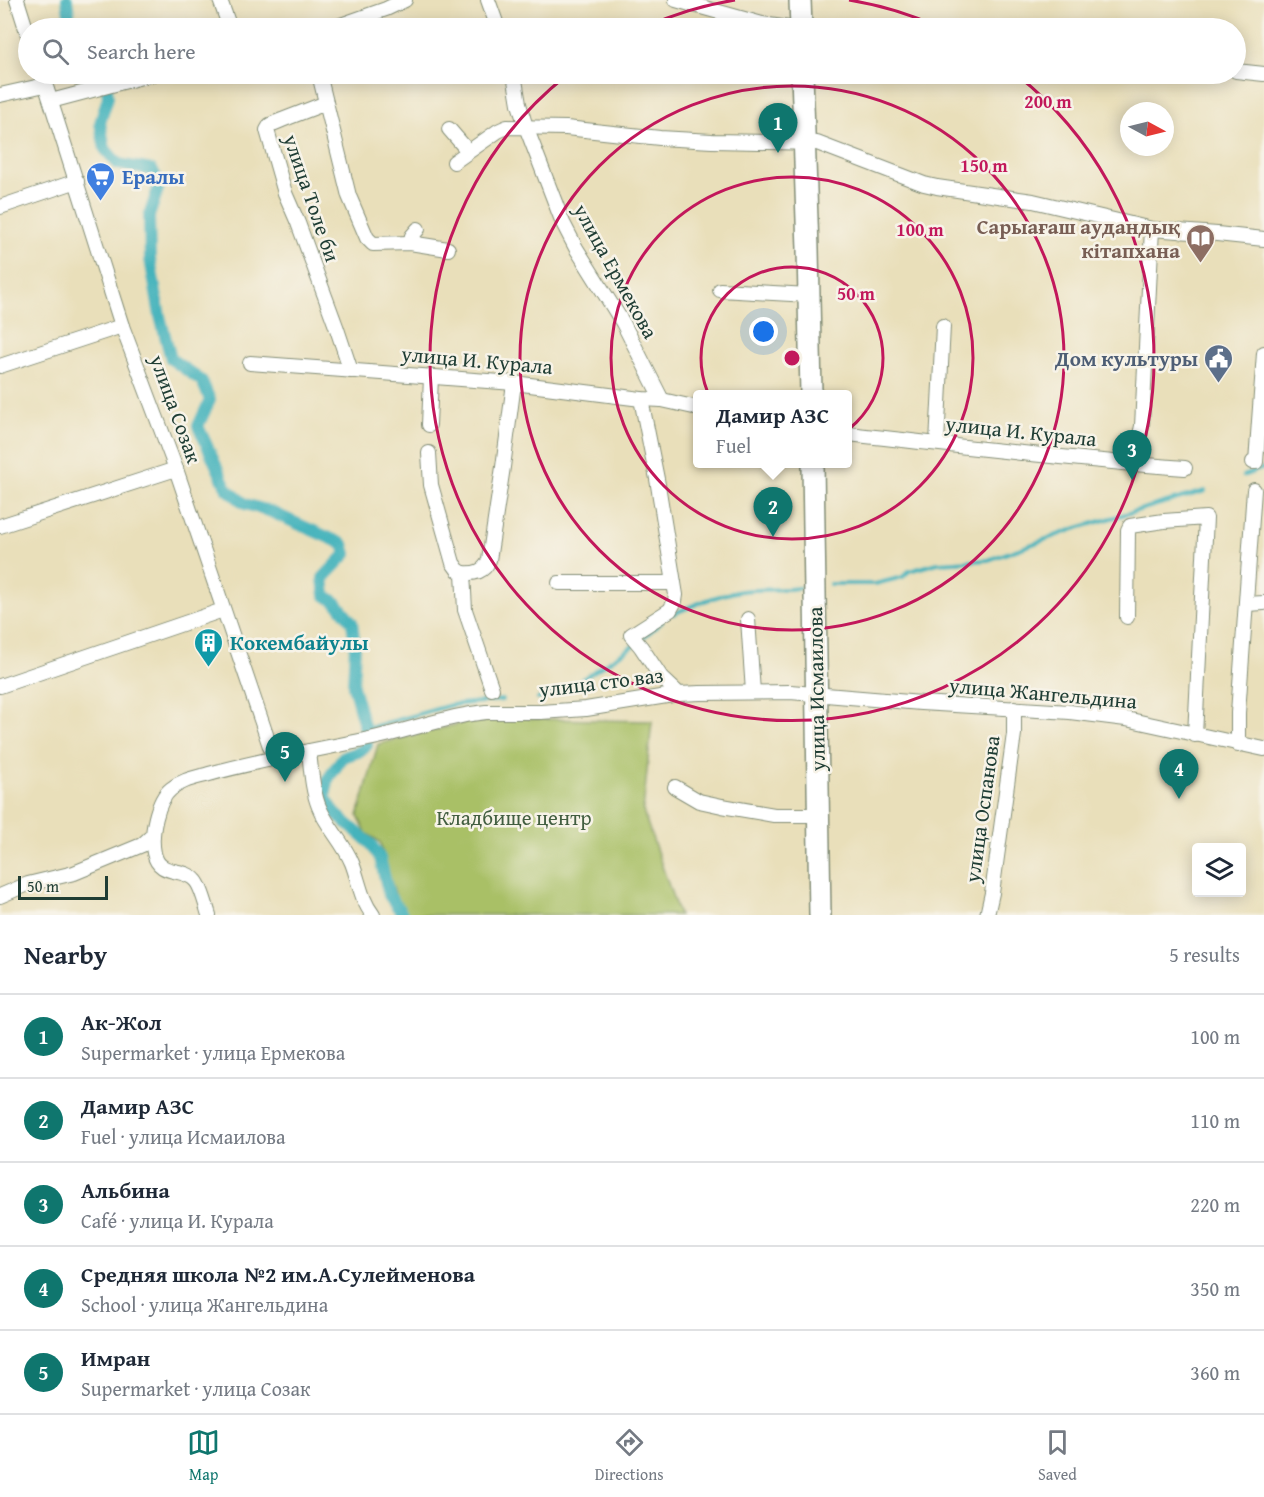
<!DOCTYPE html>
<meta charset="utf-8">
<style>
:root{--surface:#fff;--page:#f6f6f7;--text:#1f2937;--muted:#747a83;--line:#e0e1e3;--accent:#0f766e}
body{margin:0;font-family:"Gentium Book Plus",serif;background:var(--page);color:var(--text)}
.controls{position:absolute;right:18px;bottom:18px;display:grid;overflow:hidden;border-radius:6px;box-shadow:0 3px 15px #0003}
.controls button{width:54px;height:54px;display:grid;place-items:center;padding:0;border:0;border-bottom:2px solid var(--line);background:var(--surface);color:var(--text);font:30px sans-serif}
.compass{position:absolute;left:1120px;top:102px;width:54px;height:54px;border-radius:50%;background:var(--surface);box-shadow:0 3px 15px #0003;rotate:97deg}
.scale{position:absolute;left:18px;bottom:15px;width:90px;box-sizing:border-box;padding-left:6px;border:3px solid #1f3d34;border-top:0;font-size:16px;line-height:21px;white-space:nowrap;color:#1f3d34;-webkit-text-stroke:4px #f7f3e8;paint-order:stroke}
.you{position:absolute;left:764px;top:332px;width:21px;height:21px;margin:-15px;border:4px solid #fff;border-radius:50%;background:#1a73e8;box-shadow:0 0 0 9px #1a73e833}
.badge{display:grid;place-items:center;width:39px;height:39px;border-radius:50%;background:var(--accent);color:#fff;font-size:20px;font-weight:700}
.pin{position:absolute;translate:-50% -50px;filter:drop-shadow(0 2px 3px #0008)}
.pin::after{content:'';position:absolute;top:32px;width:21px;height:18px;background:inherit;clip-path:polygon(0 0,100% 0,50% 100%)}
.popup{position:absolute;left:693px;top:390px;width:159px;height:78px;box-sizing:border-box;display:grid;place-content:center;border-radius:6px;background:var(--surface);filter:drop-shadow(0 2px 4px #0005);font-size:20px;white-space:nowrap;color:var(--muted)}
.popup b{font-size:22px;color:var(--text)}
.popup::after{content:'';position:absolute;left:50%;top:100%;margin-left:-12px;border:12px solid transparent;border-top-color:var(--surface)}
.list{margin:0;padding:0;list-style:none}
h2{display:flex;justify-content:space-between;align-items:center;height:78px;margin:0;padding:0 24px;font-size:26px}
h2 small{font-size:20px;font-weight:400;color:var(--muted)}
.list li{display:grid;grid-template-columns:39px 1fr auto;gap:18px;align-items:center;box-sizing:border-box;height:84px;padding:0 24px;border-top:2px solid var(--line)}
.list b{display:block;font-size:22px;white-space:nowrap}
.list p{margin:0;font-size:20px;white-space:nowrap;color:var(--muted)}
.list em{font-size:20px;font-style:normal;color:var(--muted)}
.icon{flex:none;width:33px;height:33px;fill:none;stroke:currentColor;stroke-width:2;stroke-linecap:round;stroke-linejoin:round}
.map{position:relative;flex:none;width:1264px;height:915px;overflow:hidden}
.search{position:absolute;background:var(--surface);box-shadow:0 3px 15px #0003;left:18px;right:18px;top:18px;height:66px;display:flex;align-items:center;gap:15px;box-sizing:border-box;padding:0 21px;border-radius:33px;color:var(--muted);font-size:22px}
.sheet{height:498px;background:var(--surface)}
nav{display:flex;justify-content:space-around;align-items:center;box-sizing:border-box;height:84px;border-top:2px solid var(--line);background:var(--surface);font-size:16px;color:var(--muted)}
nav a{display:grid;justify-items:center;gap:3px}
nav .on{color:var(--accent)}
.map>svg:first-child{display:block}
</style>
<div class="map">
<svg width="1264" height="915" viewBox="0 0 1264 915">
<rect width="100%" height="100%" fill="#f7f3e8"/>
<filter id="ink" filterUnits="userSpaceOnUse"><feTurbulence type="fractalNoise" baseFrequency=".0167" numOctaves="2"/><feDisplacementMap in="SourceGraphic" scale="12" xChannelSelector="R" yChannelSelector="G"/><feConvolveMatrix kernelMatrix="1 2 1 2 8 2 1 2 1" color-interpolation-filters="sRGB"/></filter>
<filter id="wash" filterUnits="userSpaceOnUse"><feTurbulence type="fractalNoise" baseFrequency=".008" numOctaves="4" result="noise"/><feDisplacementMap in="SourceGraphic" scale="24" xChannelSelector="R" yChannelSelector="G"/><feGaussianBlur stdDeviation="1.35" result="paint"/><feColorMatrix in="noise" values="0 0 0 0 0 0 0 0 0 0 0 0 0 0 0 0 0 1.4 0 .05"/><feComposite in="paint" operator="in"/></filter>
<g filter="url(#wash)">
<rect width="100%" height="100%" fill="#e9dfba"/>
<!-- green -->
<path fill="#a9c066" stroke="#647e4d" stroke-width="1.5" d="M 506,717 L 539,719 L 652,721 L 643,811 L 679,915 L 408,915 L 399,906 L 388,872 L 380,842 L 366,833 L 358,816 L 378,744 L 479,719 Z"/>
<g fill="none" stroke-linecap="round" stroke-linejoin="round">
<!-- stream -->
<g stroke="#44b3bc" stroke-width="4">
<path d="M 1243,476 L 1264,468"/>
<path d="M 830,584 L 875,584 L 903,577 L 909,571 L 938,563 L 988,560 L 1077,528 L 1205,491"/>
<path d="M 673,614 C 698,603 726,591 753,590 C 769,589 784,590 800,588"/>
<path d="M 640,640 L 662,622"/>
<path d="M 538,699 L 578,682 L 634,645"/>
<path d="M 365,729 L 451,705 L 502,700"/>
</g>
<!-- canal -->
<g stroke="#44b3bc" stroke-width="12">
<path d="M 67,0 L 71,28"/>
<path d="M 103,74 L 106,78 L 108,97 L 100,123 L 105,149 L 118,164 L 152,170 L 160,183 L 149,216 L 150,259 L 160,316 L 171,359 L 202,381 L 210,400 L 198,426 L 227,489 L 245,504 L 269,511 L 343,544 L 346,554 L 323,578 L 325,595 L 337,603 L 352,622 L 355,646 L 353,686 L 365,729 L 367,745 L 361,751 L 343,757 L 328,779 L 325,797 L 336,814 L 371,844 L 380,858 L 389,895 L 403,915"/>
</g>
</g>
</g>
<g filter="url(#ink)">
<g fill="none" stroke-linecap="round" stroke-linejoin="round">
<defs>
<g id="street">
<path d="M 17,0 L 28,35"/>
<path d="M 220,0 L 230,28"/>
<path d="M 488,0 L 498,28"/>
<path d="M 676,0 L 762,24 L 789,28"/>
<path d="M 332,28 L 386,9 L 405,0"/>
<path d="M 1236,71 L 1264,74"/>
<path d="M 42,74 L 122,326 L 176,469 L 274,758"/>
<path d="M 319,74 L 349,196 L 367,238 L 373,244 L 410,243 L 448,249"/>
<path d="M 514,74 L 519,104 L 526,127 L 563,223 L 576,248 L 623,323 L 662,400"/>
<path d="M 0,95 L 45,85"/>
<path d="M 51,101 L 153,74"/>
<path d="M 326,103 L 282,120 L 270,125 L 267,130 L 285,193 L 298,223 L 337,329 L 351,371"/>
<path d="M 449,129 L 468,151"/>
<path d="M 454,162 L 498,131 L 507,127 L 566,128 L 660,138 L 712,141 L 817,143 L 924,184 L 937,187 L 1033,201 L 1152,229 L 1217,234 L 1264,239"/>
<path d="M 0,207 L 77,181"/>
<path d="M 410,243 L 412,236 L 418,229"/>
<path d="M 720,290 L 809,295"/>
<path d="M 250,363 L 514,383 L 641,399 L 662,400 L 698,408"/>
<path d="M 0,366 L 122,326"/>
<path d="M 641,399 L 657,479 L 676,595 L 675,601 L 670,610 L 631,635 L 641,647 L 661,677 L 679,694"/>
<path d="M 429,425 L 431,377"/>
<path d="M 848,434 C 960,446 1072,460 1185,468"/>
<path d="M 937,443 L 943,326"/>
<path d="M 429,453 L 431,485 L 453,563 L 458,570 L 463,573"/>
<path d="M 1253,462 L 1256,462 L 1264,353"/>
<path d="M 1133,464 L 1142,426 L 1152,229"/>
<path d="M 0,526 L 176,469"/>
<path d="M 463,573 C 475,574 484,572 489,560 L 503,467 L 514,383"/>
<path d="M 463,573 L 465,610 L 492,689"/>
<path d="M 559,583 L 674,583"/>
<path d="M 1246,604 L 1264,603"/>
<path d="M 1127,617 L 1128,530 L 1130,526 L 1164,521 L 1206,518 L 1195,735"/>
<path d="M 748,619 L 753,692"/>
<path d="M 0,686 L 223,610"/>
<path d="M 1238,745 L 1238,713 L 1254,490"/>
<path d="M 309,751 C 311,769 312,790 319,807 C 327,827 344,843 352,863 C 359,881 361,900 373,915"/>
<path d="M 675,787 L 699,801 L 722,806 L 774,815 L 818,815"/>
<path d="M 0,896 L 28,884 L 74,873 L 142,845 L 153,835"/>
<path d="M 209,915 C 206,906 202,888 196,881 C 184,866 159,878 154,853 C 150,835 157,800 171,789 C 182,780 195,778 209,774 C 264,759 322,749 378,737 C 409,730 440,719 471,714 L 486,712 L 541,712 L 586,709 L 679,694 L 700,693 L 790,692 L 921,703 L 1070,712 L 1126,719 L 1264,749"/>
<path d="M 987,915 L 992,893 L 1014,734 L 1014,708"/>
</g>
<g id="primary">
<path d="M 800,0 L 801,28"/>
<path d="M 802,74 L 808,249 L 811,394"/>
<path d="M 813,464 L 820,915"/>
</g>
</defs>
<!-- street casing -->
<use href="#street" stroke="#848e77" stroke-width="16"/>
<!-- primary casing -->
<use href="#primary" stroke="#848e77" stroke-width="24"/>
<!-- street -->
<use href="#street" stroke="#fff" stroke-width="14"/>
<!-- primary -->
<use href="#primary" stroke="#fff" stroke-width="21"/>
</g>
</g>
<!-- distance rings -->
<g fill="none" stroke="#c2185b" stroke-width="3">
<circle cx="792" cy="358" r="91"/>
<circle cx="792" cy="358" r="181"/>
<circle cx="792" cy="358" r="272"/>
<path d="M645 27A362 362 0 0 1 735 0M849 0A362 362 0 0 1 939 27M1017 75A362 362 0 1 1 567 75"/>
</g>
<!-- icons -->
<defs>
<symbol id="supermarket-pin" viewBox="-11 -11 22 30"><path d="M0 17L-7.5 6A9.5 9.5 0 1 1 7.5 6Z" fill="#3f7fe0" stroke="#f7f3e8"/><path d="M-6-5.5h2.5l.6 2H6L4.5 2H-2.5L-4.4-4H-6ZM-1.5 3.2a1.3 1.3 0 1 0 .1 0ZM3 3.2a1.3 1.3 0 1 0 .1 0Z" fill="#fff"/></symbol>
<symbol id="library-pin" viewBox="-11 -11 22 30"><path d="M0 17L-7.5 6A9.5 9.5 0 1 1 7.5 6Z" fill="#8d6e63" stroke="#f7f3e8"/><path d="M-6-4Q-3-5.5-.7-3.5V5Q-3 3-6 4ZM6-4Q3-5.5 .7-3.5V5Q3 3 6 4Z" fill="#fff"/></symbol>
<symbol id="civic-pin" viewBox="-11 -11 22 30"><path d="M0 17L-7.5 6A9.5 9.5 0 1 1 7.5 6Z" fill="#5c6f8a" stroke="#f7f3e8"/><path d="M-.6-6.5H3V-4.5H.6V-3L4-1V1h2V6H-6V1h2V-1L-.6-3ZM-1.2 2.5V6h2.4V2.5Z" fill="#fff"/></symbol>
<symbol id="building-pin" viewBox="-11 -11 22 30"><path d="M0 17L-7.5 6A9.5 9.5 0 1 1 7.5 6Z" fill="#0f9aa8" stroke="#f7f3e8"/><path d="M-4-6H4V6H1V3H-1V6H-4ZM-2.5-4.3h1.7v1.8h-1.7ZM.8-4.3h1.7v1.8H.8ZM-2.5-1h1.7V.8h-1.7ZM.8-1h1.7V.8H.8Z" fill="#fff"/></symbol>
</defs>
<g fill-rule="evenodd">
<use href="#supermarket-pin" x="84" y="160" width="33" height="45"/>
<use href="#library-pin" x="1184" y="222" width="33" height="45"/>
<use href="#civic-pin" x="1202" y="342" width="33" height="45"/>
<use href="#building-pin" x="192" y="626" width="33" height="45"/>
</g>
<g text-anchor="middle" dominant-baseline="central" stroke-width="5" stroke-linejoin="round" paint-order="stroke">
<!-- shop labels -->
<g font-size="21" font-weight="bold" fill="#366cbe" stroke="#f7f3e8" text-anchor="start">
<text x="122" y="176">Ералы</text>
</g>
<!-- street labels -->
<g font-size="21" fill="#1f3d34" stroke="#f7f3e8">
<text transform="translate(312 198) rotate(71)">улица Толе би</text>
<text transform="translate(616 271) rotate(61)">улица Ермекова</text>
<text transform="translate(477 360) rotate(5)">улица И. Курала</text>
<text transform="translate(176 409) rotate(70)">улица Созак</text>
<text transform="translate(1021 431) rotate(6)">улица И. Курала</text>
<text transform="translate(601 682) rotate(-7)">улица сто ваз</text>
<text transform="translate(816 689) rotate(-91)">улица Исмаилова</text>
<text transform="translate(1043 693) rotate(5)">улица Жангельдина</text>
<text transform="translate(982 809) rotate(-82)">улица Оспанова</text>
</g>
<!-- education labels -->
<g font-size="21" font-weight="bold" fill="#785e54" stroke="#f7f3e8" text-anchor="end">
<text x="1180" y="226">Сарыағаш аудандық<tspan x="1180" dy="24">кітапхана</tspan></text>
</g>
<!-- service labels -->
<g font-size="21" font-weight="bold" fill="#4e5e75" stroke="#f7f3e8" text-anchor="end">
<text x="1198" y="358">Дом культуры</text>
</g>
<!-- culture labels -->
<g font-size="21" font-weight="bold" fill="#0d838f" stroke="#f7f3e8" text-anchor="start">
<text x="230" y="642">Кокембайулы</text>
</g>
<!-- park labels -->
<g font-size="21" fill="#425e40" stroke="#f7f3e8">
<text x="514" y="817">Кладбище центр</text>
</g>
</g>
<circle cx="792" cy="358" r="9" fill="#c2185b" stroke="#f7f3e8" stroke-width="3"/>
<g font-size="18" text-anchor="middle" font-weight="bold" fill="#c2185b" stroke="#f7f3e8" stroke-width="5" stroke-linejoin="round" paint-order="stroke">
<text x="1048" y="108">200 m</text>
<text x="984" y="172">150 m</text>
<text x="920" y="236">100 m</text>
<text x="856" y="300">50 m</text>
</g>
</svg>
<div class="controls">
<button><svg class="icon" aria-label="layers" viewBox="0 0 24 24"><path d="M12 4l9 5-9 5-9-5zM3 14l9 5 9-5"/></svg></button>
</div>
<svg class="compass" viewBox="-18 -18 36 36"><path d="M0-13l5 13h-10z" fill="#e53935"/><path d="M0 13l5-13h-10z" fill="#747a83"/></svg>
<div class="scale">50 m</div>
<div class="you"></div>
<div class="pin badge" style="left:778px;top:153px">1</div>
<div class="pin badge" style="left:773px;top:537px">2</div>
<div class="popup"><b>Дамир АЗС</b>Fuel</div>
<div class="pin badge" style="left:1132px;top:480px">3</div>
<div class="pin badge" style="left:1179px;top:799px">4</div>
<div class="pin badge" style="left:285px;top:782px">5</div>
<div class="search"><svg class="icon" aria-label="search" viewBox="0 0 24 24"><circle cx="10" cy="10" r="6"/><path d="M15 15l6 6"/></svg>Search here</div>
</div>
<section class="sheet">
<h2>Nearby<small>5 results</small></h2>
<ul class="list">
<li><span class="badge">1</span><div><b>Ак-Жол</b><p>Supermarket · улица Ермекова</p></div><em>100 m</em></li>
<li><span class="badge">2</span><div><b>Дамир АЗС</b><p>Fuel · улица Исмаилова</p></div><em>110 m</em></li>
<li><span class="badge">3</span><div><b>Альбина</b><p>Café · улица И. Курала</p></div><em>220 m</em></li>
<li><span class="badge">4</span><div><b>Средняя школа №2 им.А.Сулейменова</b><p>School · улица Жангельдина</p></div><em>350 m</em></li>
<li><span class="badge">5</span><div><b>Имран</b><p>Supermarket · улица Созак</p></div><em>360 m</em></li>
</ul>
</section>
<nav>
<a class="on"><svg class="icon" aria-label="map" viewBox="0 0 24 24"><path d="M3 6l6-2 6 2 6-2v14l-6 2-6-2-6 2zM9 4v14M15 6v14"/></svg>Map</a>
<a><svg class="icon" aria-label="directions" viewBox="0 0 24 24"><path d="M12 3l9 9-9 9-9-9zM9 14v-3h6M13 9l2 2-2 2"/></svg>Directions</a>
<a><svg class="icon" aria-label="saved" viewBox="0 0 24 24"><path d="M7 4h10v16l-5-4-5 4z"/></svg>Saved</a>
</nav>
